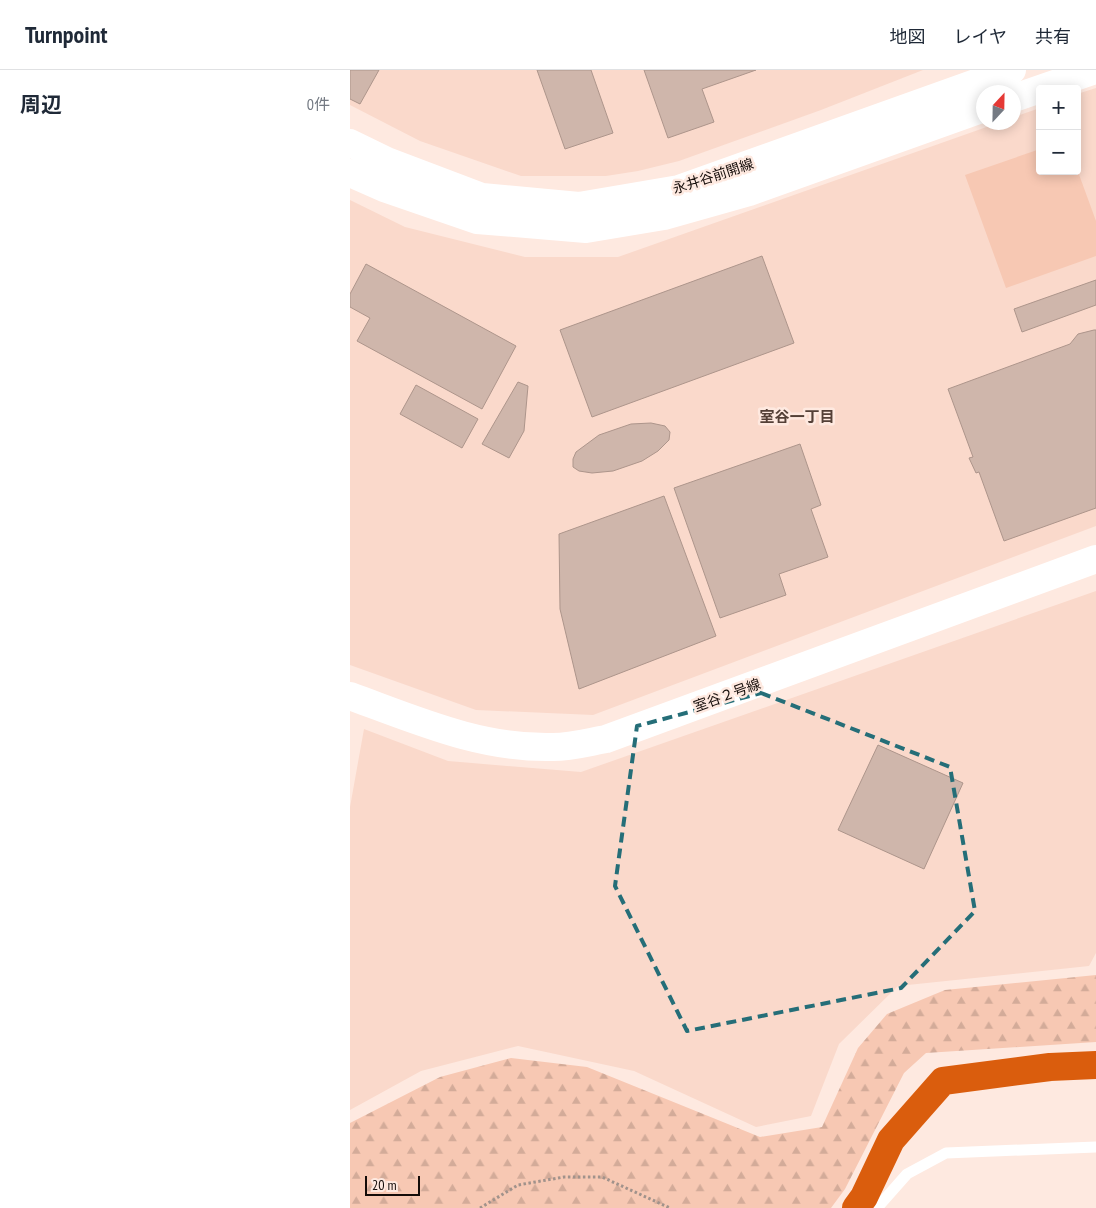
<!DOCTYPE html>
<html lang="ja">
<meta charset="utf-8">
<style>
:root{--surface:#fff;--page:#f6f6f7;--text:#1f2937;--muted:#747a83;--line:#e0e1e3}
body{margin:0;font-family:"PT Sans Narrow","Noto Sans JP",sans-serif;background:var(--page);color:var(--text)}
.controls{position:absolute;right:15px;top:15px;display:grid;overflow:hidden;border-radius:5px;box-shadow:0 2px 12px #0003}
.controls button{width:45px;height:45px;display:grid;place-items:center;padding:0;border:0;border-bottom:1px solid var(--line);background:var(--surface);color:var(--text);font:25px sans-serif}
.compass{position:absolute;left:626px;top:15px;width:45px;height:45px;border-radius:50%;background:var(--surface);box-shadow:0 2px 12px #0003;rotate:22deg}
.scale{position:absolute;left:15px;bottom:12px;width:55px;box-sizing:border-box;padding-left:5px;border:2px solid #140c09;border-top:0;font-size:14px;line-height:18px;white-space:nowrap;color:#140c09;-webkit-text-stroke:4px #fee9e0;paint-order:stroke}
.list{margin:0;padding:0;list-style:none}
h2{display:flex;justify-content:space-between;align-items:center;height:65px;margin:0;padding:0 20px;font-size:21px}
h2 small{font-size:16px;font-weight:400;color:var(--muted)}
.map{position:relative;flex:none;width:746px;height:1138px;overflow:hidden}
header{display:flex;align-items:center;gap:30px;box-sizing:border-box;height:70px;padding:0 25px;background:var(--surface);border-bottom:1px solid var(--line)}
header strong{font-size:24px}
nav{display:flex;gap:28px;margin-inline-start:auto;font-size:18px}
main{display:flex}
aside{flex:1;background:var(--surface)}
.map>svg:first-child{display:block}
</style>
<header>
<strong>Turnpoint</strong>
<nav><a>地図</a><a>レイヤ</a><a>共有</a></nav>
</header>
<main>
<aside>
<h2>周辺<small>0件</small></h2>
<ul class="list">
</ul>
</aside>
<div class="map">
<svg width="746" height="1138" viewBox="0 0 746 1138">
<defs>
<pattern id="forest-firs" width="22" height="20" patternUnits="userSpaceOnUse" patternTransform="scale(1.25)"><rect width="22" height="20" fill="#f7c8b3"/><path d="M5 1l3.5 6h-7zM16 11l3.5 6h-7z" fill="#d3ab99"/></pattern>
</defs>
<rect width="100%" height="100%" fill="#fee9e0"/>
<!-- built -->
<g fill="#fad9cb">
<path d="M 0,0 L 573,0 L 471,40 L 329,91 L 288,101 L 256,106 L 171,106 L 70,71 L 0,35 Z"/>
<path d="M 746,18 L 746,456 L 243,645 L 126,640 L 0,595 L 0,130 L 55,157 L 175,187 L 268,187 L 648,53 L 664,52 L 664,47 L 690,38 L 690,101 L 727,101 L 727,24 Z"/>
<path d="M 746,521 L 746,883 L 739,896 L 548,916 L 489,974 L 461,1046 L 406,1057 L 284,1001 L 168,976 L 71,1001 L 0,1040 L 0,737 L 14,659 L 98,691 L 231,702 Z"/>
</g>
<!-- forest -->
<path fill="url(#forest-firs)" d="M 746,905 L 746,972 L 576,983 L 554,1003 L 495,1119 L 481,1138 L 0,1138 L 0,1053 L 90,1007 L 161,988 L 237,997 L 410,1067 L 472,1057 L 508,978 L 537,944 L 595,920 Z"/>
<!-- pitch -->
<path fill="#f7c8b3" d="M 690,79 L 690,101 L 727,101 L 727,99 L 746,151 L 746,186 L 656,218 L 615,105 Z"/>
<!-- building -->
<g fill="#cfb6ab" stroke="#ad958b">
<path d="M 0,0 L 29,0 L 10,34 L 0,29 Z"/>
<path d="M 187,0 L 241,0 L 263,63 L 215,79 Z"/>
<path d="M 294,0 L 406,0 L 352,19 L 364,52 L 318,68 Z"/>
<path d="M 412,186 L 444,273 L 242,347 L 210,260 Z"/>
<path d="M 16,194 L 166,276 L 132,339 L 7,271 L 20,248 L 0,237 L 0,224 Z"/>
<path d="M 746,210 L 746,235 L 672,262 L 664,239 Z"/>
<path d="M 744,260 L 746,260 L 746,438 L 654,471 L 629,402 L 626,403 L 619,388 L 623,387 L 598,319 L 720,274 L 728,264 Z"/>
<path d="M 168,312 L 178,316 L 174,361 L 159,388 L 132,374 Z"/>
<path d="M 66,315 L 128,349 L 112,378 L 50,344 Z"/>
<path d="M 301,353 L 315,356 L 320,362 L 319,370 L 308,381 L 292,391 L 263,401 L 242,403 L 229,401 L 223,397 L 223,389 L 226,382 L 249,365 L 281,354 Z"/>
<path d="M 450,374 L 471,435 L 461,439 L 478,487 L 429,504 L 436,525 L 370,548 L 324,418 Z"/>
<path d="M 314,426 L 366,566 L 229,619 L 210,539 L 209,464 Z"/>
<path d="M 528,675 L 613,713 L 574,799 L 488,760 Z"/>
</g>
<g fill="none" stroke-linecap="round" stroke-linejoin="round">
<!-- path -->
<path stroke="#a1928b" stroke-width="3" stroke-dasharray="2.5 2.5" stroke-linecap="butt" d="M 130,1138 L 168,1115 L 214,1107 L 252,1107 L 320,1138"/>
<!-- lane -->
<path stroke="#fff" stroke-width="11" d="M 527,1138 L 557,1104 L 596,1083 L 746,1077"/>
<!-- secondary -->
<g stroke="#fff" stroke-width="28">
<path d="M 664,28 L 745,0"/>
<path d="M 0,73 L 37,91 L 132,127 L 229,136 L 329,119 L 662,0"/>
<path d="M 0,103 L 34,118 L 127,150 L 236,159 L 314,146 L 399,122 L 634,38"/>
<path d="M 0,626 C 66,650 131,679 203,677 C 221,677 239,672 256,669 L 746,489"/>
</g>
<!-- highway -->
<path stroke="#da5d0d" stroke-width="28" d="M 506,1138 L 514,1127 L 541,1070 L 593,1011 L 700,997 L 746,995"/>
</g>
<!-- marked area -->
<path fill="none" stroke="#256e78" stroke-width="4" stroke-dasharray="10 6" stroke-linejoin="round" d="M 411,623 L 600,697 L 625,841 L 551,918 L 337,961 L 265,816 L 287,656 Z"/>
<g text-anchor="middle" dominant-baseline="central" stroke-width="5" stroke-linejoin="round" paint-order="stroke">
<!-- street labels -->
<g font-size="14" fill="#140c09" stroke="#fee9e0">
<text transform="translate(363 106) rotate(-18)">永井谷前開線</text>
<text transform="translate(377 625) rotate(-20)">室谷２号線</text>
</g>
<!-- neighbourhood labels -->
<g font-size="15" font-weight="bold" fill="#544037" stroke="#fee9e0">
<text x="447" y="346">室谷一丁目</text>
</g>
</g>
</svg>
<div class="controls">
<button>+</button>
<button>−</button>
</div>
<svg class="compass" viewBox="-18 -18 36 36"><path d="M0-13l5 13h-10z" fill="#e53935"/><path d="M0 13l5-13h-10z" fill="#747a83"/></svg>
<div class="scale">20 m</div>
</div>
</main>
